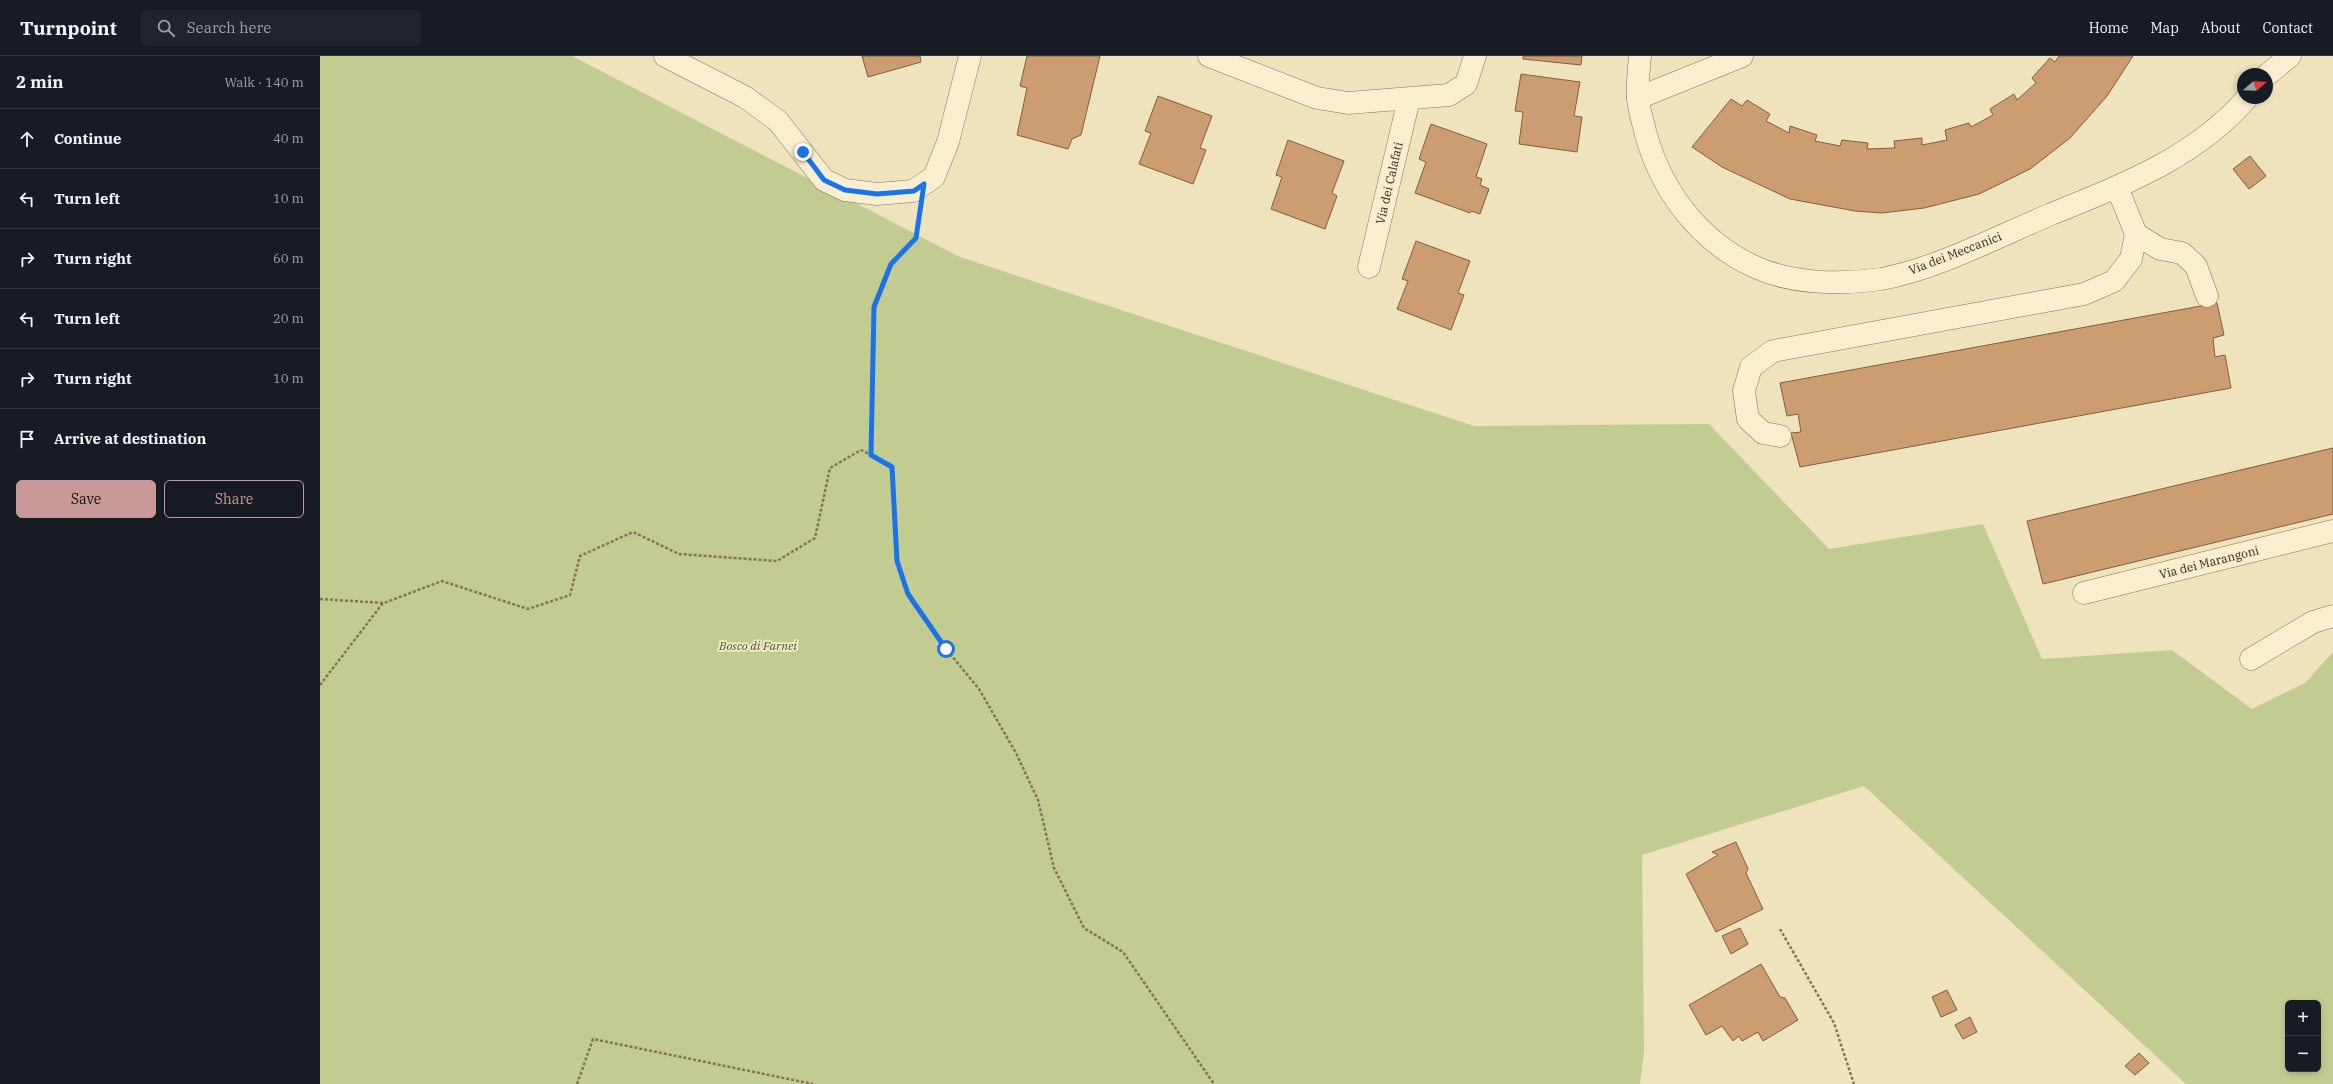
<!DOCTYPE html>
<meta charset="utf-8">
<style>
:root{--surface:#171b24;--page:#20242c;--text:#f1f3f6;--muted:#9ea1a6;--line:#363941;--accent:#c89998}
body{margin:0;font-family:"IBM Plex Serif",serif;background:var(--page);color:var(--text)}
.controls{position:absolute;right:12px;bottom:12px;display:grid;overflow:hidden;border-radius:6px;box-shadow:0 2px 6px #0003}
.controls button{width:36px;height:36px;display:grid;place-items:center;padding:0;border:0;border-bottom:1px solid var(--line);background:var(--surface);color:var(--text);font:20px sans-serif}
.compass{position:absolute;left:1917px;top:12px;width:36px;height:36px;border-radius:50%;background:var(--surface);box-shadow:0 2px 6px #0003;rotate:71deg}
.stop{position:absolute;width:12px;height:12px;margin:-9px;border:3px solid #1a73e8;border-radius:50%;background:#fff}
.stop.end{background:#1a73e8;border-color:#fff;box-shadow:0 1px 4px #0008}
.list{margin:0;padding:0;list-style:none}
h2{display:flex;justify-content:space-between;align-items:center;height:52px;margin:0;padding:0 16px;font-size:17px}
h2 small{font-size:13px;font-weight:400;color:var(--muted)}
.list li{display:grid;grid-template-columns:26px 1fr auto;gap:12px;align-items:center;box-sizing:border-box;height:60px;padding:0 16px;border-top:1px solid var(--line)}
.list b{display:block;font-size:15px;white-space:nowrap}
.list em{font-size:13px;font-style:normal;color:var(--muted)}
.actions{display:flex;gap:8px;padding:12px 16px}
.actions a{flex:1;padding:9px 0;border:1px solid var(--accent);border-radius:6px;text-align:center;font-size:14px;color:var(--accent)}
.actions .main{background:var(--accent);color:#111}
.icon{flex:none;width:22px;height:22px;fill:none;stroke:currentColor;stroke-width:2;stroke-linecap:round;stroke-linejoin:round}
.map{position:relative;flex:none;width:2013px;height:1028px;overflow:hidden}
header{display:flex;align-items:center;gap:24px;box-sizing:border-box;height:56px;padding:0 20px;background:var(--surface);border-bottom:1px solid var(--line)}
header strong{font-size:19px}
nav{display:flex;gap:22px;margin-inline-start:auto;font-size:14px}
.search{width:280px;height:36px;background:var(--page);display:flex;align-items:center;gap:10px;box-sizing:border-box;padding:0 14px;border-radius:6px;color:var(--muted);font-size:15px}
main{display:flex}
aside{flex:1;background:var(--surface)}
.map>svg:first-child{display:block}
</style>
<header>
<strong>Turnpoint</strong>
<div class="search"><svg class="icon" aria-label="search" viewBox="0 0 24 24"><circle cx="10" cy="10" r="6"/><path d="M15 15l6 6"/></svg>Search here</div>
<nav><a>Home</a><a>Map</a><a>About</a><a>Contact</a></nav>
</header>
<main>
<aside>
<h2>2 min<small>Walk · 140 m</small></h2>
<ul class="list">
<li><svg class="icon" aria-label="ahead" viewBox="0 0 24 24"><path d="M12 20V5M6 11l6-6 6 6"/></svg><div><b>Continue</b></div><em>40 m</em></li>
<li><svg class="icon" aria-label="left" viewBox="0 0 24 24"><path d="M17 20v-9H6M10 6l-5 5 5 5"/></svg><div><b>Turn left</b></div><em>10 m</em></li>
<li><svg class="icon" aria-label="right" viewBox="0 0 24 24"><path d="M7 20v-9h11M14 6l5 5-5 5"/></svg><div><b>Turn right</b></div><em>60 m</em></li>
<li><svg class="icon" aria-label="left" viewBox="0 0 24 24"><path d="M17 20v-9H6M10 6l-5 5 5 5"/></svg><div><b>Turn left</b></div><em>20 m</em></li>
<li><svg class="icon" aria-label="right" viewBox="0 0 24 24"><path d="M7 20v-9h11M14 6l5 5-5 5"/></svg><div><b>Turn right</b></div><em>10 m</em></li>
<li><svg class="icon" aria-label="arrive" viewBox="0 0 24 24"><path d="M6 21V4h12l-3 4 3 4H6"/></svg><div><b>Arrive at destination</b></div></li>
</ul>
<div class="actions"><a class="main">Save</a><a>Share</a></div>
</aside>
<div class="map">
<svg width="2013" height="1028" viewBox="0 0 2013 1028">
<rect width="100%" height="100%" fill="#eee3bd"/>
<!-- green -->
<path fill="#c2cc91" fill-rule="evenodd" d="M 0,0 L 252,0 L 640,201 L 1154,370 L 1389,368 L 1509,493 L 1663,468 L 1722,603 L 1852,594 L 1932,653 L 1985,627 L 2013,596 L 2013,1028 L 1866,1028 L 1544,730 L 1322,799 L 1324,996 L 1320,1028 L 0,1028 ZM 1968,947 L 1998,947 L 1998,1013 L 1968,1013 Z"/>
<!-- building -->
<g fill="#cd9d72" stroke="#865d3c">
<path d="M 542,0 L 600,0 L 601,6 L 548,21 Z"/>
<path d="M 707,0 L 780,0 L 761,79 L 752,83 L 748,93 L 697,79 L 707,32 L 700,30 Z"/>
<path d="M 1203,0 L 1262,0 L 1261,9 L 1203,3 Z"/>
<path d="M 1739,0 L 1813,0 L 1787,40 L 1750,82 L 1710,113 L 1659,138 L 1604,152 L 1562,157 L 1535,155 L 1470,143 L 1402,111 L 1372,91 L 1411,43 L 1422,50 L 1427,44 L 1450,58 L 1446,65 L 1469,77 L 1470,70 L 1497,79 L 1495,85 L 1520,90 L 1522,84 L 1548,87 L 1547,93 L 1575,92 L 1574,85 L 1602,82 L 1602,89 L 1627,84 L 1625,74 L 1649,67 L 1651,71 L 1673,59 L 1670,53 L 1694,38 L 1697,44 L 1716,27 L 1712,22 L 1730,2 L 1735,6 Z"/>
<path d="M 1201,18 L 1260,26 L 1254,60 L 1262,61 L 1257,96 L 1199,88 L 1203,56 L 1195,55 Z"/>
<path d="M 838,40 L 892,60 L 880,92 L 886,94 L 873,128 L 819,108 L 831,77 L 825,75 Z"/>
<path d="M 1111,68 L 1167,88 L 1156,121 L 1162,123 L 1160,129 L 1169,133 L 1160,158 L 1151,155 L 1150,157 L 1095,137 L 1106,106 L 1099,103 Z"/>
<path d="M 968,84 L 1024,105 L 1012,137 L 1017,140 L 1005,173 L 951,153 L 962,121 L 956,119 Z"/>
<path d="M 1930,100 L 1946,120 L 1929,133 L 1913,113 Z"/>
<path d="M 1096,185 L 1150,205 L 1138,237 L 1144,239 L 1131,274 L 1077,253 L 1088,225 L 1082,223 Z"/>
<path d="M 1897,247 L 1904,279 L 1893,282 L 1895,301 L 1905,299 L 1911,332 L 1480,411 L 1471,377 L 1481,376 L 1478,358 L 1467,360 L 1460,327 Z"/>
<path d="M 2013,392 L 2013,458 L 1723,528 L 1707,465 Z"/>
<path d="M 1416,786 L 1428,813 L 1426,817 L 1443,853 L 1396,876 L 1366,818 L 1398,799 L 1392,796 Z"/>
<path d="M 1420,872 L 1428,888 L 1411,898 L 1402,880 Z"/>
<path d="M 1441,908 L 1460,941 L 1465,942 L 1478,964 L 1443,985 L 1438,976 L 1422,985 L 1419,980 L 1413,985 L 1402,970 L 1386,979 L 1369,949 Z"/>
<path d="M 1627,934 L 1637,954 L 1621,961 L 1612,941 Z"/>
<path d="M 1650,961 L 1657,976 L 1643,983 L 1635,969 Z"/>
<path d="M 1819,997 L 1829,1007 L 1815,1019 L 1805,1010 Z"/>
</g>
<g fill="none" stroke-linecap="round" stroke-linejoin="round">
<defs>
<g id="street">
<path d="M 345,0 L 425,41 L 458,65 L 504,124 L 525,134 L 557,138 L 593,135 L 614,121 L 628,86 L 650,0"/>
<path d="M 889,0 L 997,42 L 1028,47 L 1129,39 L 1146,28 L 1155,0"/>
<path d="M 1320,0 C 1319,13 1317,27 1318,40 C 1318,49 1321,59 1323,67 C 1337,129 1376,184 1435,211 C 1472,228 1521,229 1561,223 C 1616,213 1677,181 1729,159 C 1802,129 1874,103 1927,42"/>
<path d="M 1947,19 L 1970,0"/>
<path d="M 1318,42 L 1422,0"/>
<path d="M 1816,178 L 1840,193 L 1862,197 L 1876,210 L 1887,240"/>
<path d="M 1049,211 L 1089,43"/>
<path d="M 1460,380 L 1443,377 L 1428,363 L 1424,335 L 1431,311 L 1453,295 L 1764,238 L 1794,225 L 1811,203 L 1816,178 L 1797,131"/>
<path d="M 1764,537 L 2013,475"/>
<path d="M 1931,603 L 1993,566 L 2013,560"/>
</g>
</defs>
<!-- street casing -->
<use href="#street" stroke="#867356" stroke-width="23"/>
<!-- path -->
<g stroke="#867356" stroke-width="2.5" stroke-dasharray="3 2" stroke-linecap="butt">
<path d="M 599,164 L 596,182 L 571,208 L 554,251 L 551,399 L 572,411 L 577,505 L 588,539 L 626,593 L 659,633 L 696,697 L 718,744 L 734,812 L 764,872 L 803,896 L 894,1028"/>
<path d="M 0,543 L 64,547 L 122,525 L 208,553 L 250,539 L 260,500 L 313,476 L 359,498 L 457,505 L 495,482 L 510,412 L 541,394 L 551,399"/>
<path d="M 0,629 L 63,547"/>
<path d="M 1460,873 L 1514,967 L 1534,1028"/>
<path d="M 257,1028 L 273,983 L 493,1028"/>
</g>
<!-- street -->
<use href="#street" stroke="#f9efd0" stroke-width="22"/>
</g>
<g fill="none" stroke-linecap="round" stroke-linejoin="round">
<!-- route -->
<path stroke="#1a73e8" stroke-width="5" d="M 483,96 L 504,124 L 525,134 L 557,138 L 594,135 L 604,128 L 596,182 L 571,208 L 554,251 L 551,399 L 572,411 L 577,505 L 588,538 L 626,593"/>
</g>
<g text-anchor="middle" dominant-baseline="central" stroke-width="3.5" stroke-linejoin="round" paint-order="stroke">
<!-- street labels -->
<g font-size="12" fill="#35291b" stroke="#f6eccd">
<text transform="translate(1069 127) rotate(-77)">Via dei Calafati</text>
<text transform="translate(1635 197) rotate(-21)">Via dei Meccanici</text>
<text transform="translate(1889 506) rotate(-14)">Via dei Marangoni</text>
</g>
<!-- park labels -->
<g font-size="12" font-style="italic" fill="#435221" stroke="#f6eccd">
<text x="438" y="589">Bosco di Farnei</text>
</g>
</g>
</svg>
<div class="controls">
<button>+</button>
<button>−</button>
</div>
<svg class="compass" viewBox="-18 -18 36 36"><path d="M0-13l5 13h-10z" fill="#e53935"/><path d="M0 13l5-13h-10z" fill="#9ea1a6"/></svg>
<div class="stop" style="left:626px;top:593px"></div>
<div class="stop end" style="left:483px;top:96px"></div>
</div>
</main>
